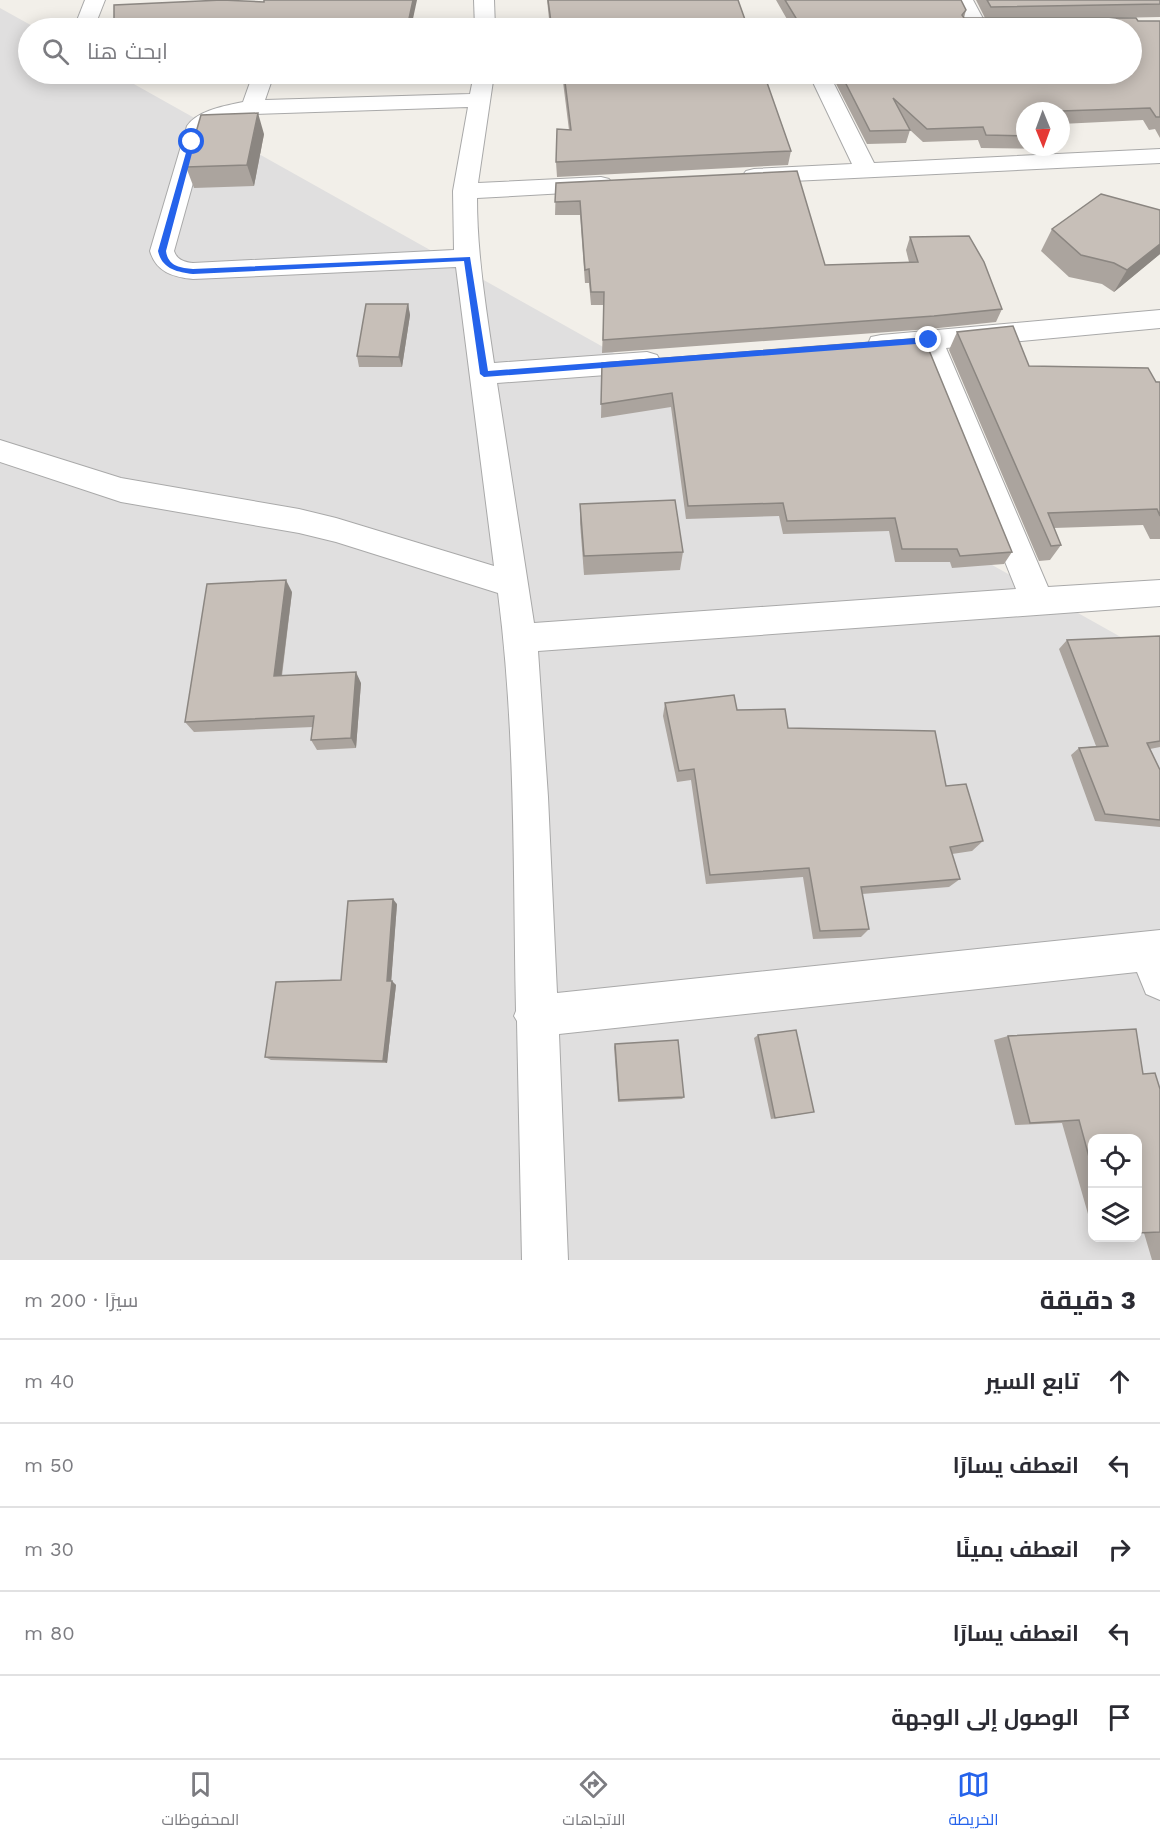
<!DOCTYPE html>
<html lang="ar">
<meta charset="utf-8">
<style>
:root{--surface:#fff;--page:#f7f7f7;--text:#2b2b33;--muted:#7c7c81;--line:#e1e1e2;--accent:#2563eb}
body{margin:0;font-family:"Work Sans",Cairo,sans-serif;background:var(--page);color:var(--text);direction:rtl}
.controls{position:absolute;right:18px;bottom:18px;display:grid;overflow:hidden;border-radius:12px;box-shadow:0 3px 15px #0003}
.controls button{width:54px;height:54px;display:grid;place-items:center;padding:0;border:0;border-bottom:2px solid var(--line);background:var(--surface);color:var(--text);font:30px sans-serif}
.compass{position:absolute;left:1016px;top:102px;width:54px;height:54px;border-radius:50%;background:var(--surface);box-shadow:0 3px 15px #0003;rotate:179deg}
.stop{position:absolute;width:18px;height:18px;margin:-14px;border:4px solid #2563eb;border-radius:50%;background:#fff}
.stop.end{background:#2563eb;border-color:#fff;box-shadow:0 2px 6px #0008}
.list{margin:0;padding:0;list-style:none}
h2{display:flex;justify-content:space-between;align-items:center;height:78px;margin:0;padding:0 24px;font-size:26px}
h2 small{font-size:20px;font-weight:400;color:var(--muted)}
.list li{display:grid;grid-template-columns:39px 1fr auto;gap:18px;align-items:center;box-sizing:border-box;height:84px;padding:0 24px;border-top:2px solid var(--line)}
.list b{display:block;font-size:22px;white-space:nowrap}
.list em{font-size:20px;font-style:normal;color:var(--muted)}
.icon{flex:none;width:33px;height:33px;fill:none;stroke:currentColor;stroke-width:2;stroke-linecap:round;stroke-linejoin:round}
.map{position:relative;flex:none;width:1160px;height:1260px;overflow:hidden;direction:ltr}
.search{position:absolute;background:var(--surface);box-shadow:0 3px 15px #0003;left:18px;right:18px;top:18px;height:66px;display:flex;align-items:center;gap:15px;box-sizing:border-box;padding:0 21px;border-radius:33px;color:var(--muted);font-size:22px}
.sheet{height:498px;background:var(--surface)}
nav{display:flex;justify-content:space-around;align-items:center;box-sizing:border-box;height:84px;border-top:2px solid var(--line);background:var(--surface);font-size:16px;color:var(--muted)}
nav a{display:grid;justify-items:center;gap:3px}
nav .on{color:var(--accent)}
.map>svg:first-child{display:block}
</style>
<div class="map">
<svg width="1160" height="1260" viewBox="0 0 1160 1260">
<rect width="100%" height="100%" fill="#f2efe9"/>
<!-- residential -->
<path fill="#e0dfdf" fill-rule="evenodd" d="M 0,8 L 36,28 L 28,28 L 28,74 L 116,74 L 1160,659 L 1160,1260 L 0,1260 ZM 1092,1138 L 1138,1138 L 1138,1238 L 1092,1238 Z"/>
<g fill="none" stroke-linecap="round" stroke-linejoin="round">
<defs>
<g id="street">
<path d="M 85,0 L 105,0 L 94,28 L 74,28 Z"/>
<path d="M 474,0 L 494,0 L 495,28 L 475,28 Z"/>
<path d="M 953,0 L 973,0 L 988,28 L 968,28 Z"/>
<path d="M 253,74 L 274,74 L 265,100 L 470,94 L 474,74 L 494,74 L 478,183 L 601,177 L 609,179 L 613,184 L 609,189 L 601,191 L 477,198 C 477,254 486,308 494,363 L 647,352 L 657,355 L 661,362 L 657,369 L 647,372 L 497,383 L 534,623 L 1016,589 L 920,350 L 881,353 L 871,351 L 868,344 L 871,337 L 881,335 L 1160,310 L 1160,328 L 946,348 L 1048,587 L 1160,580 L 1160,606 L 538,651 L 548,797 L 557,993 L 1160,930 L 1160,1000 L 1146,994 L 1137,972 L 559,1034 L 568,1260 L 522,1260 L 517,1021 L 514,1016 L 516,1011 C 513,872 516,731 498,593 L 336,542 L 299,533 L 121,502 L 0,462 L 0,440 L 121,478 L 299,509 L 336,518 L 494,566 L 456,267 L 193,279 C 173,277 156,272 150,251 L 187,126 C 198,110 225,106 243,102 ZM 468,107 L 453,191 L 454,250 L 193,263 C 184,262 177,260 174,251 L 208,129 L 225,120 L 252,114 Z"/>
<path d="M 809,74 L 829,74 L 874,163 L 1160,149 L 1160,163 L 754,183 L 746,181 L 742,176 L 746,171 L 754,169 L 852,164 Z"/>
</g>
</defs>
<!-- street casing -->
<use href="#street" stroke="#a9a9a9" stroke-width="2"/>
<!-- street -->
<use href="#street" fill="#fff" fill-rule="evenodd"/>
</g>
<!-- wall -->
<g fill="#aba49e">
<path d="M 547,0 L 738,0 L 748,28 L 550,28 Z"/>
<path d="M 776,0 L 961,0 L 966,10 L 964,18 L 985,18 L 976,0 L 1160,0 L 1160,17 L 1114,18 L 1138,21 L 1160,21 L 1160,138 L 1155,129 L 1149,130 L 1143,120 L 1061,124 L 1061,111 L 1025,111 L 1025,147 L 1061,147 L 1061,127 L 1066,136 L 1060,149 L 981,148 L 978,140 L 923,142 L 910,130 L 906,143 L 867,144 L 831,74 L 1131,74 L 1131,28 L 792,28 Z"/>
<path d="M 293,74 L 402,74 L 401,83 L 295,82 Z"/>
<path d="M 562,74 L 764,74 L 791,151 L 788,165 L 557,177 L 556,162 L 569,130 Z"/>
<path d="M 264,134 L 254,186 L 194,188 L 186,167 Z"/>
<path d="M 556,183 L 825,265 L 909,262 L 906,250 L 910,237 L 1002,309 L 996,322 L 929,329 L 602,353 L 604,305 L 591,305 L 589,283 L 585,283 L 580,215 L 555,215 Z"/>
<path d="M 1052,229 L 1160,254 L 1114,292 L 1102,284 L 1069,277 L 1041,251 Z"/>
<path d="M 408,304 L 410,315 L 402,367 L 359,367 L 357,356 Z"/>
<path d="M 957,332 L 1029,366 L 1160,382 L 1160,539 L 1150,539 L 1143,525 L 1054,528 L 1061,545 L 1050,560 L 1039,561 L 949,350 Z"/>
<path d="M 924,338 L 1012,552 L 1004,564 L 952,568 L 950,562 L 895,562 L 889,531 L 783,534 L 779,516 L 686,519 L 671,407 L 601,418 L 602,363 Z"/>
<path d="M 580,504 L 683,552 L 680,570 L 584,575 L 580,523 Z"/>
<path d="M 292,592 L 282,676 L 361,683 L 356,748 L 317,750 L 311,740 L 313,727 L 194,732 L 185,722 Z"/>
<path d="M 1160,636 L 1160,747 L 1150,749 L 1160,770 L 1160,827 L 1095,821 L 1071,755 L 1079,748 L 1096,746 L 1059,649 L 1067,640 Z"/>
<path d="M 665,703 L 737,710 L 788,728 L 946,786 L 983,841 L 972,851 L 952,854 L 960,879 L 949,887 L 862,894 L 869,929 L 861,937 L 813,939 L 803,877 L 706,884 L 691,780 L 677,782 L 663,716 Z"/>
<path d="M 397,904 L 391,981 L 396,985 L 387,1063 L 271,1060 L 265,1057 L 341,980 Z"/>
<path d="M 758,1035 L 814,1112 L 771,1119 L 754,1038 Z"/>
<path d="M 1008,1036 L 1143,1074 L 1160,1089 L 1160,1260 L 1152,1260 L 1144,1233 L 1092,1138 L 1092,1228 L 1062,1123 L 1015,1125 L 994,1040 Z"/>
<path d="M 615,1044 L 684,1097 L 682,1099 L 618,1102 L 614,1047 Z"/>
</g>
<!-- shaded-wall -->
<g fill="#8b8681">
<path d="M 413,0 L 417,0 L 411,28 L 407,28 Z"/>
<path d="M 399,74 L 402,74 L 401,83 Z"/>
<path d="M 258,113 L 264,134 L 254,186 L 247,165 Z"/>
<path d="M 1160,244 L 1160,254 L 1114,292 L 1127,270 Z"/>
<path d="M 408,304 L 410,315 L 402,367 L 399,357 Z"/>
<path d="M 286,580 L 292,592 L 280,687 L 274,676 Z"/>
<path d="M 356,672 L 361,683 L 356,748 L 351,738 Z"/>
<path d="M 393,899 L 397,904 L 391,984 L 387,981 Z"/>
<path d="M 392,981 L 396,985 L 387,1063 L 383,1061 Z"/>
</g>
<!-- building -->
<g fill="#c7bfb8" stroke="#8b8681" stroke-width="1.5">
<path d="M 222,0 L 264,2 L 264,0 L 413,0 L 407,28 L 114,28 L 114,5 Z"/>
<path d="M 548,0 L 738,0 L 748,28 L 558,28 L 557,22 L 551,22 Z"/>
<path d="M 785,0 L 961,0 L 966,10 L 962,15 L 964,18 L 1136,18 L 1138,21 L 1160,21 L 1160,117 L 1156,117 L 1150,108 L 1061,111 L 1025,111 L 1025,136 L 986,135 L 983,127 L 927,129 L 893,98 L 910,130 L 870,131 L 841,74 L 1131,74 L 1131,28 L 802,28 Z"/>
<path d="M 987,0 L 1160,0 L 1160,4 L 991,7 Z"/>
<path d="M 564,74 L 764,74 L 791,151 L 556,162 L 557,129 L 571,130 Z"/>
<path d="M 258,113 L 247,165 L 186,167 L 201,115 Z"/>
<path d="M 1061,127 L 1066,136 L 1061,136 Z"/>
<path d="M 797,171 L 825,265 L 918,262 L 910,237 L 969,236 L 984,262 L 1002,309 L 934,316 L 603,340 L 604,292 L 591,292 L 589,269 L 585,270 L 580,201 L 555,202 L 556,183 Z"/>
<path d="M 1101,194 L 1160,210 L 1160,244 L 1127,270 L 1114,263 L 1081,255 L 1052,229 Z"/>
<path d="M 366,304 L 408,304 L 399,357 L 357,356 Z"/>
<path d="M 1013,326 L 1029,366 L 1148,368 L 1156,382 L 1160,382 L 1160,516 L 1157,509 L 1048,513 L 1061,545 L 1051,546 L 957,332 Z"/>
<path d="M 924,338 L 1012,552 L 960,556 L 957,549 L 902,549 L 895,518 L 787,521 L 783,503 L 688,506 L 672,393 L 601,404 L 602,363 Z"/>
<path d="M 675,500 L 683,552 L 584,556 L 580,504 Z"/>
<path d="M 286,580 L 274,676 L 356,672 L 351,738 L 311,740 L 314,716 L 185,722 L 207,584 Z"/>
<path d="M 1160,636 L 1160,741 L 1147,743 L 1160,770 L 1160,820 L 1105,814 L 1079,748 L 1108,746 L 1067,640 Z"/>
<path d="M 734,695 L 737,710 L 785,709 L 788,728 L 935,731 L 946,786 L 966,784 L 983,841 L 950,847 L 960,879 L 861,887 L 869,929 L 820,931 L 809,868 L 710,875 L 694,769 L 679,771 L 665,703 Z"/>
<path d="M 393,899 L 387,981 L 392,981 L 383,1061 L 265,1057 L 276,982 L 341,980 L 348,901 Z"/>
<path d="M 1136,1029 L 1143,1074 L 1155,1073 L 1160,1089 L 1160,1232 L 1137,1233 L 1137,1138 L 1092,1138 L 1092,1168 L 1079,1120 L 1030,1123 L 1008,1036 Z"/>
<path d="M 796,1030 L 814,1112 L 775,1118 L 758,1035 Z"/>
<path d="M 678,1040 L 684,1097 L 619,1100 L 615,1044 Z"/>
</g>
<!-- route -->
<path fill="#2563eb" d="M 192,140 L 195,142 L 166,251 C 168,266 180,268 193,269 L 470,257 L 488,371 L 929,337 L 933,340 L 929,343 L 484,377 L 480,374 L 464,261 L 193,274 C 177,272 162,269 158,251 L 189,142 Z"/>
</svg>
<div class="controls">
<button><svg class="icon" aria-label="locate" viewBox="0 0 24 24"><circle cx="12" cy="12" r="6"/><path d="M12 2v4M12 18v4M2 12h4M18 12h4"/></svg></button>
<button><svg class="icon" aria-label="layers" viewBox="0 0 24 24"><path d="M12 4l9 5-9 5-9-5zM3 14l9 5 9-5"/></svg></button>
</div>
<svg class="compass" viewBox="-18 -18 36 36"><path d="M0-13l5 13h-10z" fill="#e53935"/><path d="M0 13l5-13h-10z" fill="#7c7c81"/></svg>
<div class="stop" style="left:192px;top:142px"></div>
<div class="stop end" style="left:929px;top:340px"></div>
<div class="search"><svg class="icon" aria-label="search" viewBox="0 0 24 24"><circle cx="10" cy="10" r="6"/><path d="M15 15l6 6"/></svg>ابحث هنا</div>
</div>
<section class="sheet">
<h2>3 دقيقة<small>سيرًا · 200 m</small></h2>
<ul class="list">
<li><svg class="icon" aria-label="ahead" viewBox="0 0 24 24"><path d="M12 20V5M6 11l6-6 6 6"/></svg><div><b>تابع السير</b></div><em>40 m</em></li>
<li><svg class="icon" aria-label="left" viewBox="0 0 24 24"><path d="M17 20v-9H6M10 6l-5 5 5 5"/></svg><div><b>انعطف يسارًا</b></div><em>50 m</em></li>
<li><svg class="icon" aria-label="right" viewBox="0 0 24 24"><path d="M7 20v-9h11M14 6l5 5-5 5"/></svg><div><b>انعطف يمينًا</b></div><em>30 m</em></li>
<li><svg class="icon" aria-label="left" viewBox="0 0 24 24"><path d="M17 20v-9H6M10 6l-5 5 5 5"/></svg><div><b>انعطف يسارًا</b></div><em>80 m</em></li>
<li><svg class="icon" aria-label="arrive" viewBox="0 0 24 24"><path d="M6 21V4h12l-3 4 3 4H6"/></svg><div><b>الوصول إلى الوجهة</b></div></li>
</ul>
</section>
<nav>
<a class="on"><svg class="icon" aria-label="map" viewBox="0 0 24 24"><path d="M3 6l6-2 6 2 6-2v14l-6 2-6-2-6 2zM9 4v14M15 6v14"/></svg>الخريطة</a>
<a><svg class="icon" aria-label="directions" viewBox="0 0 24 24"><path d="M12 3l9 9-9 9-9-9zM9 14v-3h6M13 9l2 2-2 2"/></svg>الاتجاهات</a>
<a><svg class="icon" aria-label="saved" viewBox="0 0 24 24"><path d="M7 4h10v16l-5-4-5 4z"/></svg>المحفوظات</a>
</nav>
